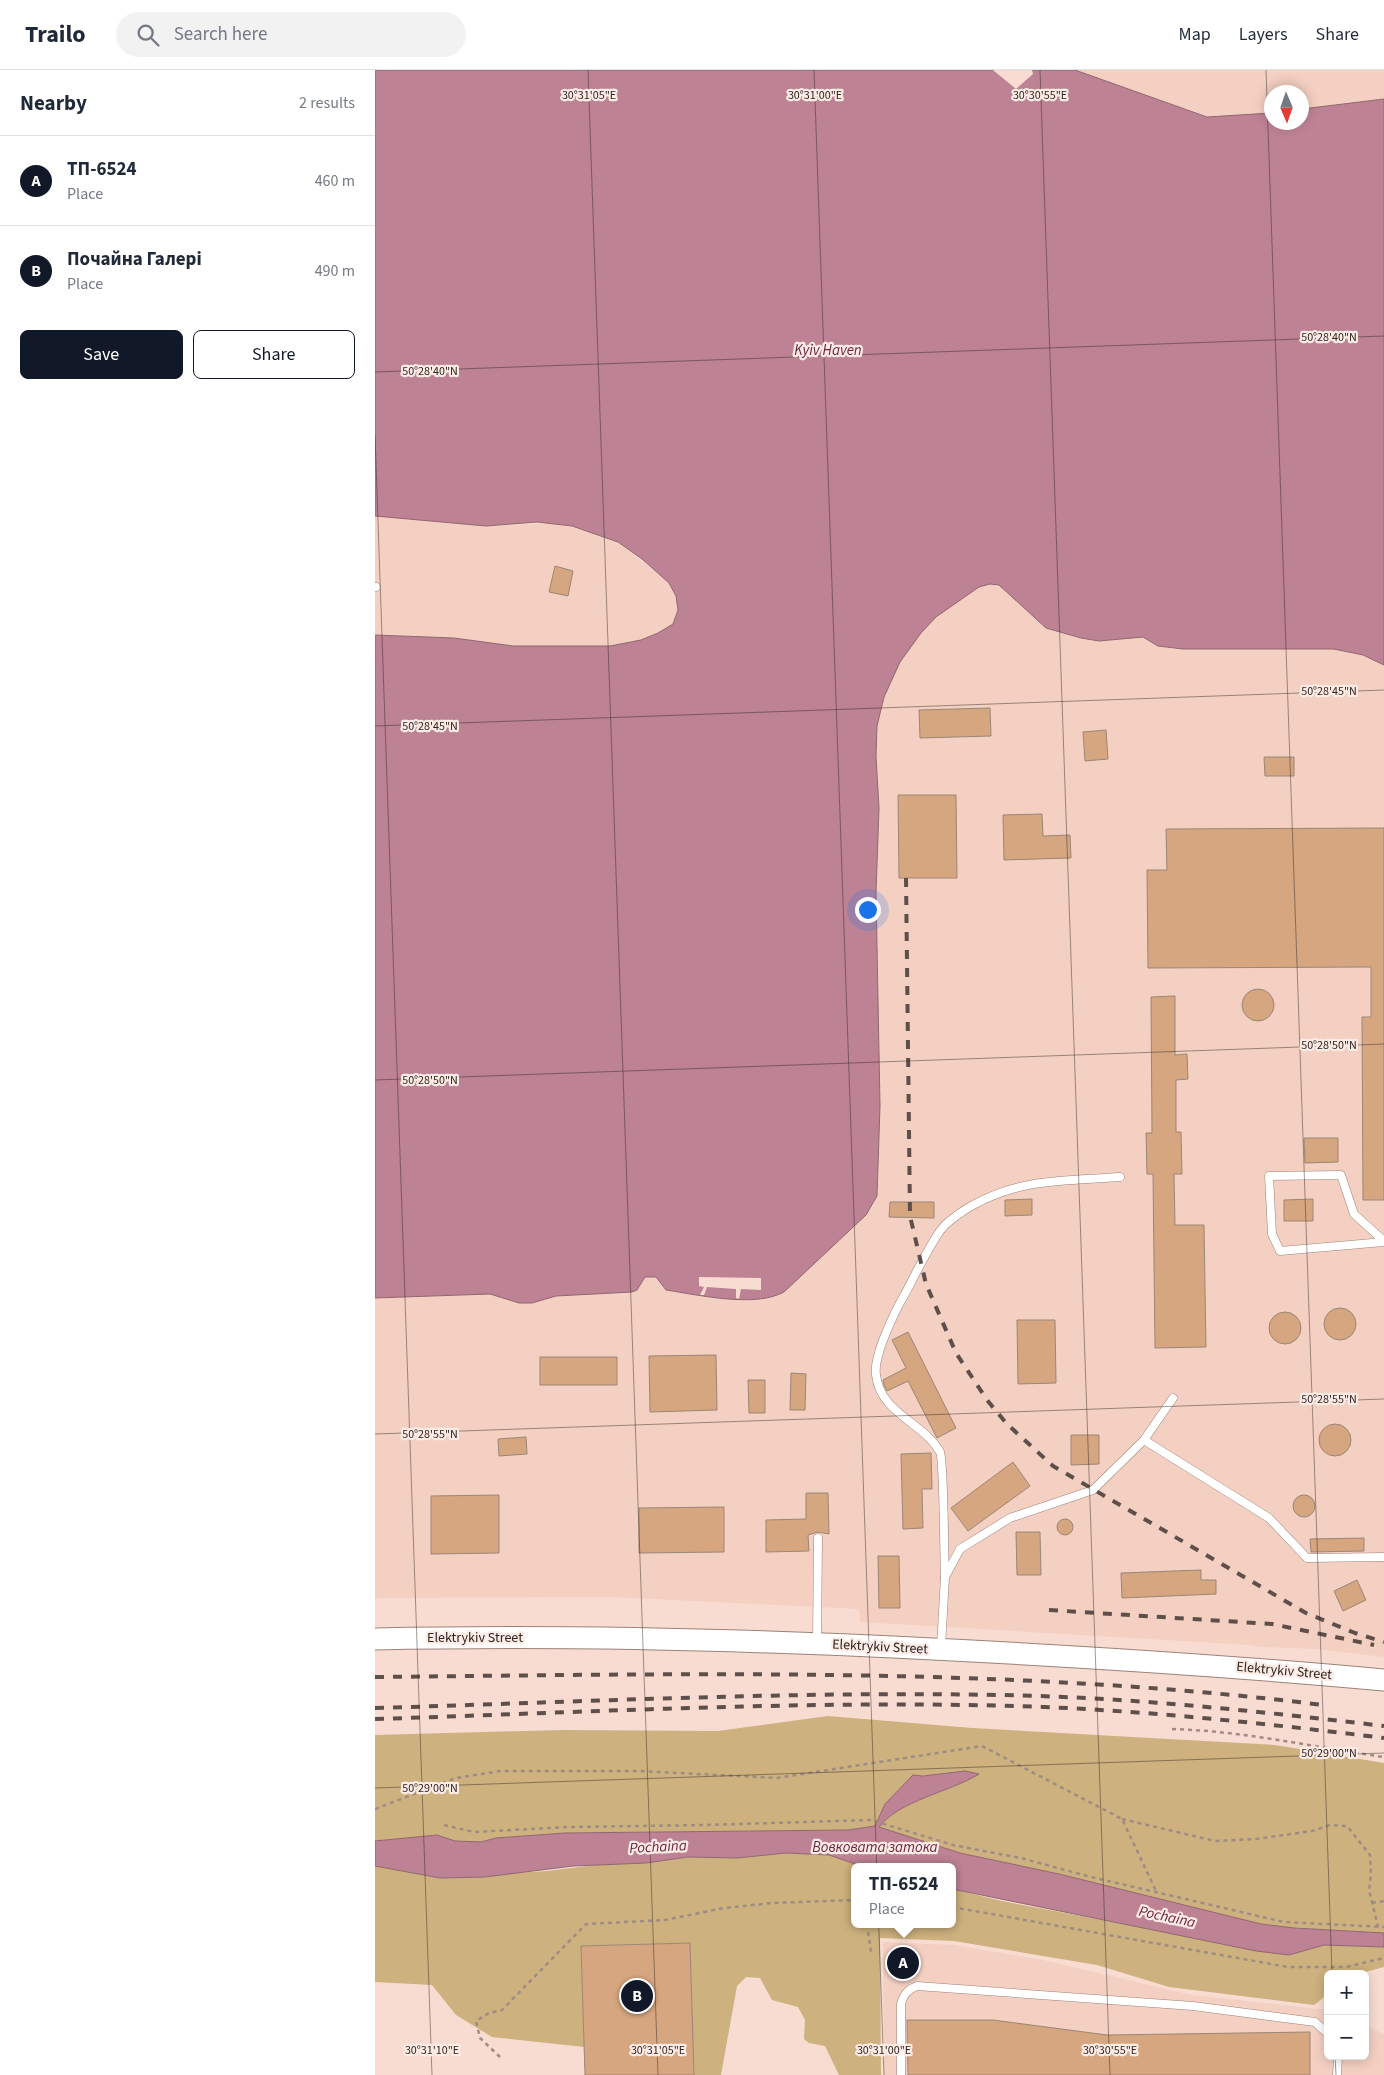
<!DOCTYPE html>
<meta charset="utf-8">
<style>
:root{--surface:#fff;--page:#f2f2f3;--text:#1f2937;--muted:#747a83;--line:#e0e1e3;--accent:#111827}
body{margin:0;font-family:"Source Sans 3",sans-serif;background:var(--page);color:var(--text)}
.controls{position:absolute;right:15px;bottom:15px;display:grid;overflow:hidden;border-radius:8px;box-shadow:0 2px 12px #0003}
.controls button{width:45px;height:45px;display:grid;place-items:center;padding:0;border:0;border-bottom:1px solid var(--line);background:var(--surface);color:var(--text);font:25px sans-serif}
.compass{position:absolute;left:889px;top:15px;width:45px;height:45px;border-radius:50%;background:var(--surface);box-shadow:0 2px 12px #0003;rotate:178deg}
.you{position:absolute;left:492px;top:839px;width:18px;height:18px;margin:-12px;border:4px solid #fff;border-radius:50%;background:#1a73e8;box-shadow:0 0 0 8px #1a73e833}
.badge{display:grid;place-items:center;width:32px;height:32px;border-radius:50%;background:var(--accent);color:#fff;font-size:16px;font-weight:700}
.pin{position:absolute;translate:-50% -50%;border:2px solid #fff;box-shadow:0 1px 5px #0006}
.popup{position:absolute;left:476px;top:1793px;width:105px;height:65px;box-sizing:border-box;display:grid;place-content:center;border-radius:8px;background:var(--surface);filter:drop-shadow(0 1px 4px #0005);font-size:16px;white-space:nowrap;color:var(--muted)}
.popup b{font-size:19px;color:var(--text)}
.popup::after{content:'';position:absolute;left:50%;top:100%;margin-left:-10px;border:10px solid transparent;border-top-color:var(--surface)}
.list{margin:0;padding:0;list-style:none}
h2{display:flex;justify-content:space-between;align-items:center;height:65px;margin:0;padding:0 20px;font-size:21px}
h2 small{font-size:16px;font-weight:400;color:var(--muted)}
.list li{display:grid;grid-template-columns:32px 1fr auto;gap:15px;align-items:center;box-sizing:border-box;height:90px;padding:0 20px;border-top:1px solid var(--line)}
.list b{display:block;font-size:19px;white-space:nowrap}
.list p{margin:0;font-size:16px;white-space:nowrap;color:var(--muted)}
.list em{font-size:16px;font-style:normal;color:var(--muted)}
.actions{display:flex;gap:10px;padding:15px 20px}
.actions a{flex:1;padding:11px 0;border:1px solid var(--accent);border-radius:8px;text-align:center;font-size:18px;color:var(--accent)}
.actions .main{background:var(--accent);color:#fff}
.icon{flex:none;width:28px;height:28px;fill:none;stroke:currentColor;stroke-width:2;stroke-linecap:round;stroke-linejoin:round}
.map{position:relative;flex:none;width:1009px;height:2005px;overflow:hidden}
header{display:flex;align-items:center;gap:30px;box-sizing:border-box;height:70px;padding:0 25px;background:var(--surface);border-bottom:1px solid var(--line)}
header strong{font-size:24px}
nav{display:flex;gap:28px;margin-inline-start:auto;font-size:18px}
.search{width:350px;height:45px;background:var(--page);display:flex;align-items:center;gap:12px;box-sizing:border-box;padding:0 18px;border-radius:28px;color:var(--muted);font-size:19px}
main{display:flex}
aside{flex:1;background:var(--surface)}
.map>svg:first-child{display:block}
</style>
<header>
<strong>Trailo</strong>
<div class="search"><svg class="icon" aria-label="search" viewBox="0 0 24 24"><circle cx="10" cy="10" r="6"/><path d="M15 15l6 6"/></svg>Search here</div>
<nav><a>Map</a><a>Layers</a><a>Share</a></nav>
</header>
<main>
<aside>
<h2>Nearby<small>2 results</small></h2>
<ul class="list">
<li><span class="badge">A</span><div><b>ТП-6524</b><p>Place</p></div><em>460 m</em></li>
<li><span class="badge">B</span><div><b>Почайна Галері</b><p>Place</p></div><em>490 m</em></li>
</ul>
<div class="actions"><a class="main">Save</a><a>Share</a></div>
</aside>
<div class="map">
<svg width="1009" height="2005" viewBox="0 0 1009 2005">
<rect width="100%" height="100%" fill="#f8dcd1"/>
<!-- built -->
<g fill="#f4d0c2">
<path d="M 700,0 L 1009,0 L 1009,29 L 927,39 L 926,22 L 896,22 L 896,43 L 832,47 Z"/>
<path d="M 0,446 L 111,456 L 181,453 L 225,465 L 243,472 L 294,513 L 301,526 L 303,540 L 301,548 L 298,554 L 283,563 L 266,570 L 235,576 L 138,576 L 79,568 L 0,565 Z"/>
<path d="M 615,514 L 624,515 L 671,558 L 706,568 L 724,571 L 768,567 L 793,578 L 808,579 L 959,579 L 988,585 L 1009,595 L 1009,1587 L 941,1579 L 886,1577 L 875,1575 L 485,1552 L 484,1539 L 236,1527 L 0,1528 L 0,1228 L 115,1224 L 144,1233 L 157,1233 L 181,1226 L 257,1222 L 265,1216 L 270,1207 L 276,1206 L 280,1207 L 291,1220 L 364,1229 L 394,1228 L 401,1226 L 438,1194 L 498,1136 L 503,1116 L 505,1036 L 501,823 L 504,738 L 501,686 L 502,655 L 509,627 L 525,592 L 546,563 L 561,547 L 589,526 L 604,517 Z"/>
<path d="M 508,1872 L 579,1875 L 668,1890 L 817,1925 L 953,1940 L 953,1986 L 990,1986 L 990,1955 L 1009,1964 L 1009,2005 L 509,2005 Z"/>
</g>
<!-- green -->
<g fill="#cdb17e">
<path d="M 453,1646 L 597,1658 L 900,1675 L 1009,1693 L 1009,1863 L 919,1858 L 886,1854 L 684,1804 L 585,1783 L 503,1757 C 529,1728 571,1725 603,1704 C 582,1698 560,1708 538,1705 L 500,1756 L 473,1760 L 190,1763 L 121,1768 L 106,1772 L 80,1771 L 61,1765 L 0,1771 L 0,1665 L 186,1660 L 343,1661 Z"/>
<path d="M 411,1783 L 454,1785 L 489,1797 L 479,1797 L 479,1854 L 577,1854 L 577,1819 L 627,1831 L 914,1885 L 949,1875 L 1009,1877 L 1009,1897 L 983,1904 L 953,1904 L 953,1924 L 939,1935 L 794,1917 L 722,1895 L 579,1871 L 505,1868 L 506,2005 L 464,2005 L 450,1976 L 434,1973 L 429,1969 L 430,1950 L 423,1937 L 397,1930 L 385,1908 L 371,1907 L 362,1916 L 346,2005 L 319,2005 L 314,1873 L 206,1876 L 209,1977 L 117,1967 L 81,1945 L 57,1915 L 0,1912 L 0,1796 L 65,1808 L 172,1801 L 229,1794 L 271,1793 L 313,1787 L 362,1788 Z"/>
</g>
<!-- water -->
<g fill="#bd8294" stroke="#926671">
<path d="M 0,0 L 700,0 L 832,47 L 896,43 L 896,52 L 926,52 L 927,39 L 1009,29 L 1009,595 L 988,585 L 959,579 L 808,579 L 783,576 L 768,567 L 724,571 L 706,568 L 671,558 L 624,515 L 615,514 L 604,517 L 561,547 L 546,563 L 525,592 L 509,627 L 502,656 L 501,686 L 504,738 L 501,823 L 505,1036 L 502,1126 L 491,1145 L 409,1222 C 380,1238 324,1225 291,1220 L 281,1207 L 270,1207 L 262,1220 L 257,1222 L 181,1226 L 157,1233 L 144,1233 L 115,1224 L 0,1228 L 0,565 L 79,568 L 138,576 L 235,576 L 266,570 L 283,563 L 298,554 L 303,540 L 301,526 L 294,513 L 267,489 L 243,472 L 197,456 L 162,452 L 111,456 L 0,446 Z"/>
<path d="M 590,1701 L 604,1704 C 573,1723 525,1730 504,1757 L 585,1783 L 684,1804 L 886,1854 L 919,1858 L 1009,1863 L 1009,1877 L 949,1875 L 914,1885 L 881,1881 L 577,1819 L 577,1797 L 489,1797 L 454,1785 L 411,1783 L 362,1788 L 313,1787 L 271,1793 L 198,1796 L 110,1807 L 65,1808 L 0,1796 L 0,1771 L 62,1765 L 80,1771 L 106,1772 L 121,1768 L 190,1763 L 473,1760 L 500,1756 L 510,1734 L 538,1705 L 548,1706 Z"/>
</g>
<!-- pier -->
<g fill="#f8dcd1">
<path d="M 618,0 L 657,0 L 658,4 L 641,19 Z"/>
<path d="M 324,1207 L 386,1208 L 386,1220 L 366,1219 L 364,1229 L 361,1228 L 361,1219 L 332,1217 L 329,1225 L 325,1225 L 329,1217 L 324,1216 Z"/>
</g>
<!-- building -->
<g fill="#d5a67f" stroke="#9b8676">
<path d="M 180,496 L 198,501 L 193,526 L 174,522 Z"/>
<path d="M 615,638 L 616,666 L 545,668 L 544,640 Z"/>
<path d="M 731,660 L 733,689 L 710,691 L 708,662 Z"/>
<path d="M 889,687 L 919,687 L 919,706 L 890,706 Z"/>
<path d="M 523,725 L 581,725 L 582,808 L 524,808 Z"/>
<path d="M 667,744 L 668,766 L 695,765 L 696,788 L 629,790 L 628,745 Z"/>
<path d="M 1009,758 L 1009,1130 L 988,1130 L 987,947 L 996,947 L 996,897 L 773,898 L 772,800 L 792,800 L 791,759 Z"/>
<circle cx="883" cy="935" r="16"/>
<path d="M 800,926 L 800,985 L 812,984 L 813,1009 L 801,1010 L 801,1062 L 806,1062 L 807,1104 L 799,1104 L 800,1155 L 829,1155 L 831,1277 L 780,1278 L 778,1104 L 772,1104 L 771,1063 L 777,1063 L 776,927 Z"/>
<path d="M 929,1068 L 963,1068 L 963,1092 L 930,1093 Z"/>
<path d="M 657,1129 L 657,1145 L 630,1146 L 630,1130 Z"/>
<path d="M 938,1129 L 938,1151 L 909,1151 L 909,1130 Z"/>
<path d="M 515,1132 L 559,1132 L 559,1148 L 514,1147 Z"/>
<circle cx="965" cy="1254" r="16"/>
<circle cx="910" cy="1258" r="16"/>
<path d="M 642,1250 L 680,1250 L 681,1313 L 643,1314 Z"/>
<path d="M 533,1262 L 581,1358 L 562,1368 L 533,1311 L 512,1321 L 509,1315 L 508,1310 L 531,1298 L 517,1270 Z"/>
<path d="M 341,1285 L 342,1340 L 275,1342 L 274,1286 Z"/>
<rect x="165" y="1287" width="77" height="28"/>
<path d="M 416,1303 L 431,1304 L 430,1340 L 415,1340 Z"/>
<path d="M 373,1310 L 390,1310 L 390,1343 L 374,1343 Z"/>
<circle cx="960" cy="1370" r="16"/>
<path d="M 696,1365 L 724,1365 L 724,1394 L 696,1395 Z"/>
<path d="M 151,1367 L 152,1384 L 124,1386 L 123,1369 Z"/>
<path d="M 556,1383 L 557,1419 L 547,1419 L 548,1458 L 528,1459 L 526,1384 Z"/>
<path d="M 638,1392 L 655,1416 L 593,1461 L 576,1438 Z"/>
<path d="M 431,1423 L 453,1423 L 454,1464 L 443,1462 L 433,1465 L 434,1481 L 391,1482 L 391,1450 L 431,1449 Z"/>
<circle cx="929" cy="1436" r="11"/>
<path d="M 124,1425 L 124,1483 L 56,1484 L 56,1426 Z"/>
<path d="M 349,1437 L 349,1482 L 264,1483 L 264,1438 Z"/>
<circle cx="690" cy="1457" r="8"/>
<path d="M 641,1462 L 665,1462 L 666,1505 L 642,1505 Z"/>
<path d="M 989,1468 L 989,1481 L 936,1482 L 935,1469 Z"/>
<path d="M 503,1486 L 524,1486 L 525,1538 L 504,1538 Z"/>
<path d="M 826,1500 L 826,1510 L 841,1510 L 841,1524 L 747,1528 L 746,1503 Z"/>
<path d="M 982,1510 L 991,1530 L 968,1541 L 959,1521 Z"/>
<path d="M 315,1873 L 319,2005 L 210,2005 L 206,1876 Z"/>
<path d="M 534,1880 L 535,1906 L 522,1906 L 521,1881 Z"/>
<path d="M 532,1950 L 618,1950 L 732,1965 L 935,1962 L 935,2005 L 533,2005 Z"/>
</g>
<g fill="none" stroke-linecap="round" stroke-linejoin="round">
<defs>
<g id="lane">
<path d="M 0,517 L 1,517"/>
<path d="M 1009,1171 L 979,1144 L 966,1105 L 894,1106 L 897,1164 L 905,1181 L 1009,1172"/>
<path d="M 769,1370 L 894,1448 L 932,1488 L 1009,1487"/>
<path d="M 570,1507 C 569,1490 569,1390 565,1382 C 549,1353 505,1343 501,1305 C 498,1286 520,1241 530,1224 C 541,1203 552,1180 565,1161 C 573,1150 586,1142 598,1135 C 647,1108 690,1111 745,1107"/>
<path d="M 442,1571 L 443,1468"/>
<path d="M 566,1577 L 570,1507 L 585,1479 L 635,1448 L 718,1420 L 769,1370 L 798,1328"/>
<path d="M 526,2005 L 526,1934 C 529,1924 532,1920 542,1916 L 818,1936 L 940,1952 L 953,1964"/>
<path d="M 962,2005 L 963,1986"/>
</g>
<path id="secondary" d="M 0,1569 C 173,1565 345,1569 518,1577 C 682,1585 845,1595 1009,1610"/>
</defs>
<!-- lane casing -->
<use href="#lane" stroke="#9c8278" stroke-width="9"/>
<!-- secondary casing -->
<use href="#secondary" stroke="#9c8278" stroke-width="23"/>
<!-- path -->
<g stroke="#a08c84" stroke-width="2.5" stroke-dasharray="4 4" stroke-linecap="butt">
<path d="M 797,1659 C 869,1661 938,1677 1009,1687"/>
<path d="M 0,1739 L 81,1708 L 125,1701 L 264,1701 L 402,1708 L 607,1676 L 747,1749 L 782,1823"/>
<path d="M 747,1749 L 840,1771 L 881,1769 L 937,1761 L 955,1755 L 972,1756 L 995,1785 L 996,1805 L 994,1820 L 1003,1857"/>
<path d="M 69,1755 L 99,1762 L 193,1757 L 330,1755 L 496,1750 L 578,1775 L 646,1788 L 716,1807 L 909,1852 L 1009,1857"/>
<path d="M 997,1833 L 1009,1831"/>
<path d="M 577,1837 L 913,1897 L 971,1897 L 1009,1888"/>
<path d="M 492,1854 L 496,1882"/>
<path d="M 125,1987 L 105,1968 L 101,1951 L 114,1943 L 127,1940 L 211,1854 L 290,1850 L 349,1838 L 397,1833 L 479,1830"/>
</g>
<!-- lane -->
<use href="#lane" stroke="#fff" stroke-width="8"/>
<!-- secondary -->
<use href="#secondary" stroke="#fff" stroke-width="21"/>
<!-- rail -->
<g stroke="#5e4f4a" stroke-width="4" stroke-dasharray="9 9" stroke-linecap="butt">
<path d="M 531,808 L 535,1146 L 551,1214 L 581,1283 L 612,1330 L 632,1354 L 678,1396 L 931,1543 L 980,1563 L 1009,1572"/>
<path d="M 674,1540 L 897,1554 L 999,1575"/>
<path d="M 0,1607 C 316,1604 634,1596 948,1635"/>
<path d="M 0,1638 C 208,1632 416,1621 624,1625 C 753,1627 881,1641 1009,1656"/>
<path d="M 0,1649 C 223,1642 447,1629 670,1637 C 784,1642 896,1654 1009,1668"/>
</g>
</g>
<!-- ticks -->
<path fill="none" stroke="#2e2420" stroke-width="1" stroke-opacity="0.45" d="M 213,0 L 283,2005M 439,0 L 509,2005M 665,0 L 735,2005M 891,0 L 957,1904M 0,302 L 1009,266M 0,365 L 57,2005M 0,656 L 1009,620M 0,1010 L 1009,974M 0,1364 L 1009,1329M 0,1718 L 1009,1683M 960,1986 L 961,2005"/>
<g text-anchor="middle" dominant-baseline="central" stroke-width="4.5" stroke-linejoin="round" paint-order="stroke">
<!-- street labels -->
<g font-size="14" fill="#2e2420" stroke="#fdece5">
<text x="100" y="1568">Elektrykiv Street</text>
<text transform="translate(505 1577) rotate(3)">Elektrykiv Street</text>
<text transform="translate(909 1601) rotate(5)">Elektrykiv Street</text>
</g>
<!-- water labels -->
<g font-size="15" font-style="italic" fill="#6d2541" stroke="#fdece5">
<text x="453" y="280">Kyiv Haven</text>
<text transform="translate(283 1777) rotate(-3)">Pochaina</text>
<text x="500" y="1777">Вовковата затока</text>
<text transform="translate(792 1847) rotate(12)">Pochaina</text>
</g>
</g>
<g font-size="12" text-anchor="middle" fill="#2e2420" stroke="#fdece5" stroke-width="4.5" stroke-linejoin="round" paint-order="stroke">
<text x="214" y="29">30°31'05"E</text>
<text x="440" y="29">30°31'00"E</text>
<text x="665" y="29">30°30'55"E</text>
<text x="954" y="271">50°28'40"N</text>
<text x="55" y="305">50°28'40"N</text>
<text x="954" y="625">50°28'45"N</text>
<text x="55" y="660">50°28'45"N</text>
<text x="954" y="979">50°28'50"N</text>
<text x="55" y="1014">50°28'50"N</text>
<text x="954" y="1333">50°28'55"N</text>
<text x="55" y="1368">50°28'55"N</text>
<text x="954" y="1687">50°29'00"N</text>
<text x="55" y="1722">50°29'00"N</text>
<text x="57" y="1984">30°31'10"E</text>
<text x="283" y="1984">30°31'05"E</text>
<text x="509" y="1984">30°31'00"E</text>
<text x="735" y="1984">30°30'55"E</text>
</g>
</svg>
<div class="controls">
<button>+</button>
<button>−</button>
</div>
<svg class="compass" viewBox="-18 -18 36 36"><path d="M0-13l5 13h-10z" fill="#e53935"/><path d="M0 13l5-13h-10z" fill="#747a83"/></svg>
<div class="you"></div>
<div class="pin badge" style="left:528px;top:1893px">A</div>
<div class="popup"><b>ТП-6524</b>Place</div>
<div class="pin badge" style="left:262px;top:1926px">B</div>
</div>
</main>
